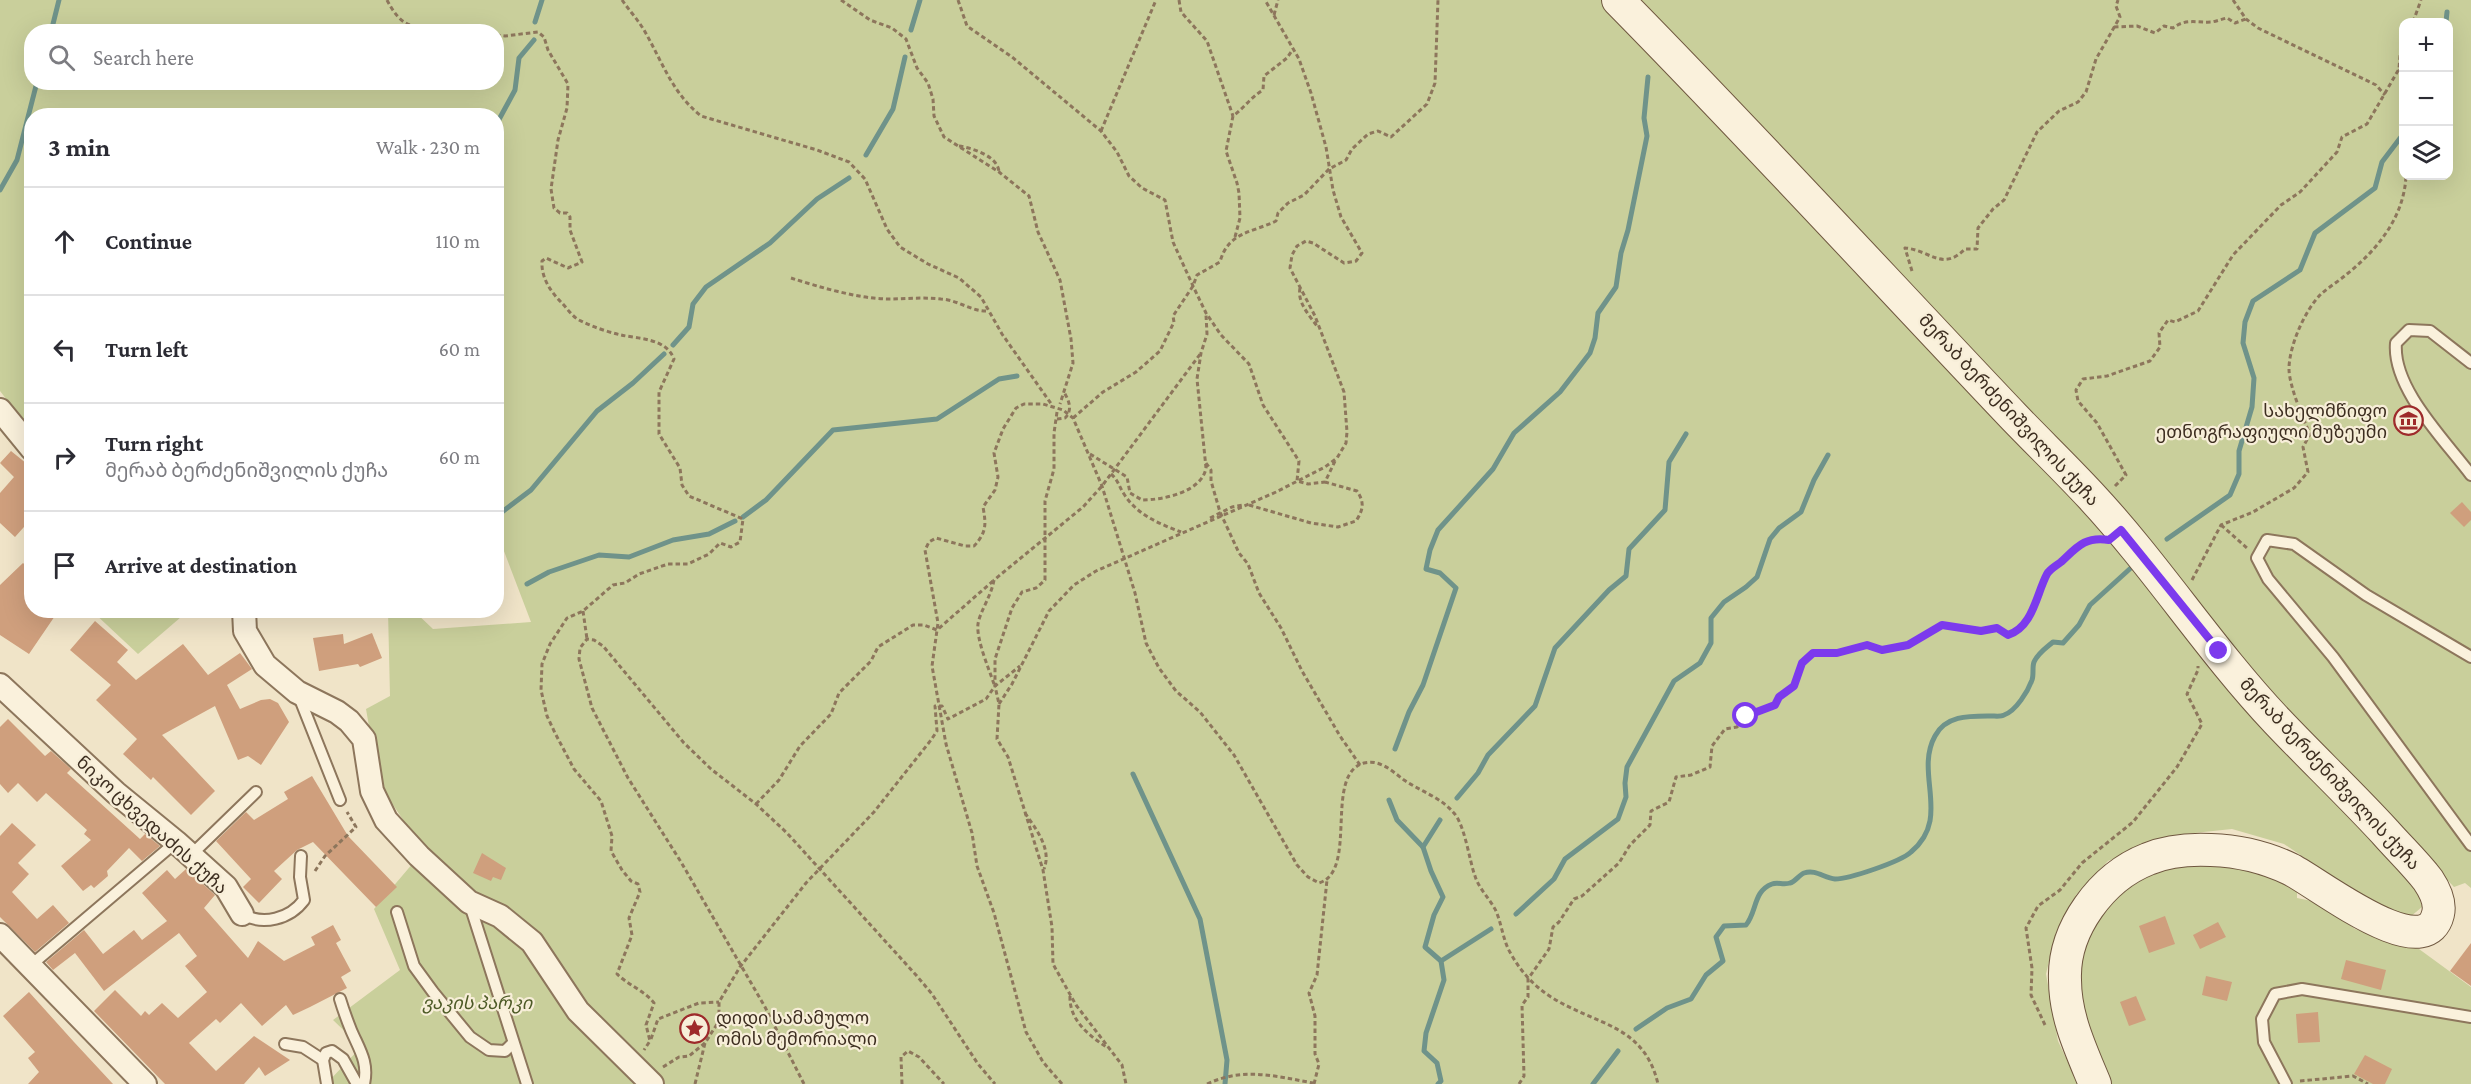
<!DOCTYPE html>
<meta charset="utf-8">
<style>
:root{--surface:#fff;--page:#f2f2f3;--text:#2b2b33;--muted:#7c7c81;--line:#e1e1e2}
body{margin:0;font-family:"Crimson Pro","Noto Sans Georgian",serif;background:var(--page);color:var(--text)}
.controls{position:absolute;right:18px;top:18px;display:grid;overflow:hidden;border-radius:12px;box-shadow:0 6px 24px #0002}
.controls button{width:54px;height:54px;display:grid;place-items:center;padding:0;border:0;border-bottom:2px solid var(--line);background:var(--surface);color:var(--text);font:30px sans-serif}
.stop{position:absolute;width:18px;height:18px;margin:-14px;border:4px solid #7c3aed;border-radius:50%;background:#fff}
.stop.end{background:#7c3aed;border-color:#fff;box-shadow:0 2px 6px #0008}
.list{margin:0;padding:0;list-style:none}
h2{display:flex;justify-content:space-between;align-items:center;height:78px;margin:0;padding:0 24px;font-size:26px}
h2 small{font-size:20px;font-weight:400;color:var(--muted)}
.list li{display:grid;grid-template-columns:39px 1fr auto;gap:18px;align-items:center;box-sizing:border-box;height:108px;padding:0 24px;border-top:2px solid var(--line)}
.list b{display:block;font-size:22px;white-space:nowrap}
.list p{margin:0;font-size:20px;white-space:nowrap;color:var(--muted)}
.list em{font-size:20px;font-style:normal;color:var(--muted)}
.icon{flex:none;width:33px;height:33px;fill:none;stroke:currentColor;stroke-width:2;stroke-linecap:round;stroke-linejoin:round}
.map{position:relative;flex:none;width:2471px;height:1084px;overflow:hidden}
.search{position:absolute;background:var(--surface);box-shadow:0 6px 24px #0002;left:24px;top:24px;width:480px;height:66px;display:flex;align-items:center;gap:15px;box-sizing:border-box;padding:0 21px;border-radius:24px;color:var(--muted);font-size:22px}
.panel{position:absolute;background:var(--surface);box-shadow:0 6px 24px #0002;left:24px;top:108px;width:480px;height:510px;border-radius:24px}
.map>svg:first-child{display:block}
</style>
<div class="map">
<svg width="2471" height="1084" viewBox="0 0 2471 1084">
<rect width="100%" height="100%" fill="#f0e4c8"/>
<!-- green -->
<g fill="#c9cf9b" fill-rule="evenodd">
<path d="M 0,0 L 2471,0 L 2471,888 L 2465,883 L 2454,887 L 2290,715 L 2417,889 L 2422,907 L 2410,917 L 2389,910 L 2355,892 L 2284,844 L 2232,829 L 2175,835 L 2108,861 L 2076,895 L 2056,932 L 2046,974 L 2058,1041 L 2078,1084 L 328,1084 L 328,1082 L 361,1047 L 333,1020 L 400,970 L 374,909 L 419,856 L 420,845 L 379,784 L 366,709 L 390,696 L 388,611 L 414,611 L 433,629 L 531,622 L 499,538 L 499,528 L 497,524 L 496,116 L 32,116 L 31,431 L 0,391 ZM 2404,22 L 2448,22 L 2448,176 L 2404,176 ZM 32,32 L 496,32 L 496,82 L 32,82 Z"/>
<path d="M 92,611 L 188,611 L 138,654 Z"/>
<path d="M 2208,862 L 2261,869 L 2297,886 L 2297,898 L 2317,902 L 2355,929 L 2419,949 L 2471,987 L 2471,1084 L 2109,1084 L 2082,1017 L 2079,953 L 2089,926 L 2129,884 L 2161,868 Z"/>
</g>
<g fill="none" stroke-linecap="round" stroke-linejoin="round">
<!-- stream -->
<g stroke="#6f938a" stroke-width="5">
<path d="M 535,22 L 542,0"/>
<path d="M 2446,22 L 2447,12"/>
<path d="M 911,30 L 920,0"/>
<path d="M 51,32 L 59,0"/>
<path d="M 496,125 L 515,90 L 519,58 L 534,40"/>
<path d="M 866,155 L 893,109 L 905,57"/>
<path d="M 0,190 L 17,160 L 37,82"/>
<path d="M 673,345 L 689,327 L 693,304 L 706,287 L 770,243 L 817,199 L 849,178"/>
<path d="M 502,512 L 531,490 L 597,411 L 633,383 L 664,354"/>
<path d="M 743,517 L 766,500 L 833,430 L 937,419 L 999,379 L 1017,376"/>
<path d="M 2167,539 L 2230,495 L 2239,474 L 2239,451 L 2252,407 L 2254,378 L 2243,343 L 2245,322 L 2253,301 L 2300,270 L 2315,233 L 2375,188 L 2382,162 L 2404,133"/>
<path d="M 527,584 L 549,572 L 599,555 L 629,557 L 673,540 L 709,534 L 735,521"/>
<path d="M 1395,749 L 1409,712 L 1423,685 L 1456,588 L 1440,573 L 1426,569 L 1430,550 L 1438,530 L 1493,469 L 1514,433 L 1560,392 L 1590,353 L 1595,338 L 1598,313 L 1616,287 L 1621,253 L 1628,230 L 1647,136 L 1644,118 L 1648,77"/>
<path d="M 1133,774 L 1200,919 L 1227,1060 L 1225,1084"/>
<path d="M 1457,798 L 1478,773 L 1488,755 L 1535,706 L 1555,648 L 1609,590 L 1626,576 L 1629,549 L 1665,510 L 1669,462 L 1686,434"/>
<path d="M 1389,800 L 1397,820 L 1423,847 L 1431,871 L 1443,897 L 1434,915 L 1425,947 L 1441,961 L 1444,980 L 1426,1033 L 1424,1051 L 1437,1063 L 1441,1081 L 1438,1084"/>
<path d="M 1423,847 L 1440,820"/>
<path d="M 1516,914 L 1554,879 L 1565,859 L 1618,819 L 1626,797 L 1625,783 L 1627,767 L 1674,681 L 1700,663 L 1711,643 L 1711,618 L 1724,602 L 1746,587 L 1757,577 L 1770,539 L 1779,528 L 1801,512 L 1814,480 L 1828,455"/>
<path d="M 1441,961 L 1491,929"/>
<path d="M 1636,1029 L 1667,1008 L 1691,999 L 1706,975 L 1723,961 L 1716,937 L 1724,926 L 1746,925 C 1757,912 1753,891 1772,884 C 1777,882 1784,885 1790,883 C 1795,882 1799,875 1804,873 C 1816,869 1824,878 1835,879 C 1849,879 1900,862 1911,852 C 1952,818 1914,774 1935,736 C 1946,715 1970,716 1991,716 C 1995,716 2001,717 2004,715 C 2016,711 2028,691 2032,680 C 2034,674 2032,667 2034,662 C 2038,653 2046,648 2053,642 L 2063,643 L 2079,625 L 2090,605 L 2133,566"/>
<path d="M 1593,1084 L 1618,1051"/>
</g>
</g>
<!-- building -->
<g fill="#cf9f7d">
<path d="M 11,451 L 32,468 L 32,518 L 15,537 L 0,523 L 0,493 L 14,477 L 0,463 Z"/>
<path d="M 2462,502 L 2471,512 L 2471,520 L 2464,527 L 2450,513 Z"/>
<path d="M 23,563 L 32,571 L 32,610 L 59,610 L 29,654 L 0,635 L 0,585 Z"/>
<path d="M 95,621 L 128,650 L 117,662 L 136,680 L 183,644 L 208,675 L 240,653 L 252,669 L 227,685 L 240,709 L 261,700 L 270,699 L 278,703 L 289,722 L 261,765 L 248,756 L 238,760 L 215,706 L 162,735 L 215,791 L 191,815 L 153,777 L 151,780 L 123,754 L 137,739 L 96,700 L 111,685 L 70,650 Z"/>
<path d="M 372,633 L 382,658 L 360,667 L 358,664 L 319,671 L 313,638 L 343,634 L 344,644 Z"/>
<path d="M 8,719 L 45,756 L 51,751 L 71,769 L 67,773 L 140,839 L 145,834 L 160,846 L 142,861 L 129,848 L 107,871 L 108,876 L 94,888 L 91,885 L 83,891 L 61,866 L 91,840 L 84,834 L 87,830 L 46,793 L 37,802 L 18,783 L 8,793 L 0,784 L 0,727 Z"/>
<path d="M 312,776 L 348,836 L 397,887 L 376,907 L 313,842 L 297,850 L 274,871 L 282,879 L 259,903 L 243,887 L 251,879 L 216,841 L 246,812 L 254,820 L 288,799 L 284,792 Z"/>
<path d="M 12,823 L 36,845 L 18,863 L 29,874 L 12,892 L 37,919 L 53,905 L 69,923 L 35,952 L 0,917 L 0,836 Z"/>
<path d="M 482,853 L 506,868 L 501,880 L 493,877 L 491,881 L 473,873 Z"/>
<path d="M 186,869 L 215,895 L 204,908 L 248,958 L 258,941 L 284,961 L 315,945 L 311,937 L 333,925 L 341,940 L 336,943 L 351,971 L 341,977 L 347,988 L 310,1007 L 293,1015 L 286,1005 L 262,1026 L 241,1003 L 220,1023 L 216,1019 L 189,1043 L 216,1071 L 254,1036 L 290,1060 L 265,1076 L 259,1067 L 244,1084 L 165,1084 L 94,1011 L 115,990 L 141,1016 L 145,1011 L 149,1015 L 162,1003 L 178,1018 L 207,992 L 185,966 L 197,956 L 179,933 L 104,991 L 75,953 L 53,970 L 46,962 L 84,930 L 103,954 L 134,930 L 142,940 L 167,921 L 142,893 L 167,870 L 175,879 Z"/>
<path d="M 2165,916 L 2175,944 L 2149,953 L 2139,926 Z"/>
<path d="M 2218,922 L 2226,937 L 2200,949 L 2193,935 Z"/>
<path d="M 2471,943 L 2471,986 L 2450,971 Z"/>
<path d="M 2346,960 L 2386,970 L 2381,990 L 2341,979 Z"/>
<path d="M 2206,976 L 2232,982 L 2227,1001 L 2202,995 Z"/>
<path d="M 29,992 L 74,1042 L 113,1084 L 28,1084 L 39,1072 L 28,1058 L 35,1052 L 3,1016 Z"/>
<path d="M 2136,996 L 2146,1020 L 2129,1026 L 2120,1002 Z"/>
<path d="M 2318,1012 L 2320,1042 L 2298,1043 L 2296,1014 Z"/>
<path d="M 2365,1055 L 2392,1069 L 2385,1084 L 2373,1084 L 2354,1074 Z"/>
</g>
<g fill="none" stroke-linecap="round" stroke-linejoin="round">
<defs>
<g id="lane">
<path d="M 2471,363 L 2430,331 L 2409,330 L 2396,343 C 2392,388 2444,439 2471,475"/>
<path d="M 2471,657 L 2366,595 L 2294,544 L 2267,540 L 2257,558 L 2268,579 L 2333,657 L 2471,845"/>
<path d="M 298,694 L 340,800"/>
<path d="M 191,855 L 256,792"/>
<path d="M 470,905 L 527,1084"/>
<path d="M 397,912 L 414,966 L 433,992 L 470,1037 L 489,1050 L 505,1051 L 513,1043"/>
<path d="M 242,914 C 263,926 290,919 304,900 L 300,877 L 301,856"/>
<path d="M 30,966 L 176,842"/>
<path d="M 340,999 C 343,1009 347,1020 351,1030 C 359,1049 369,1062 364,1084"/>
<path d="M 285,1044 L 303,1047 L 323,1060"/>
<path d="M 327,1084 L 323,1060 L 326,1053 L 332,1051 L 343,1059 L 357,1084"/>
<path d="M 2286,1084 L 2264,1042 L 2262,1019 L 2275,994 L 2302,989 L 2471,1017"/>
</g>
<g id="street">
<path d="M 0,410 L 32,449"/>
<path d="M 244,610 L 245,631 L 265,665 L 297,692 L 337,712 L 349,721 L 364,739 L 372,791 L 386,820 L 419,856 L 469,902 L 500,916 L 532,942 L 578,1011 L 652,1084"/>
<path d="M 0,685 L 116,793 L 176,842 L 226,887 L 242,914"/>
<path d="M 0,935 L 145,1084"/>
</g>
<path id="secondary" d="M 1618,0 C 1753,137 1882,278 2014,417 C 2040,444 2066,469 2091,496 C 2157,567 2210,650 2277,721 C 2313,759 2350,794 2385,832 C 2399,848 2415,863 2428,880 C 2434,889 2441,902 2438,914 C 2425,969 2314,880 2290,869 C 2265,857 2239,851 2211,850 C 2190,849 2167,851 2148,859 C 2102,877 2063,929 2065,980 C 2065,1017 2081,1050 2095,1084"/>
</defs>
<!-- lane casing -->
<use href="#lane" stroke="#8d765c" stroke-width="14"/>
<!-- street casing -->
<use href="#street" stroke="#8d765c" stroke-width="26"/>
<!-- secondary casing -->
<use href="#secondary" stroke="#6f573f" stroke-width="34"/>
<!-- path -->
<g stroke="#8d765c" stroke-width="3" stroke-dasharray="4.5 3" stroke-linecap="butt">
<path d="M 387,0 C 406,37 420,23 452,32"/>
<path d="M 622,0 C 629,10 638,20 644,30 C 662,61 672,93 701,116 L 817,150 L 849,162 L 865,179 L 887,229 L 900,247 L 928,264 L 959,278 L 981,297 L 1002,334 L 1052,405"/>
<path d="M 841,0 L 870,20 L 892,28 L 906,39 L 917,68 L 928,83 L 933,99 L 934,116 L 944,137 L 999,172 L 1029,196 L 1038,232 L 1060,280 L 1071,339 L 1073,363 L 1060,404"/>
<path d="M 958,0 L 967,26 L 1012,57 L 1101,131 L 1117,152 L 1129,176 L 1142,188 L 1165,200 L 1173,242 L 1193,286 L 1206,313 L 1221,335 L 1249,364 L 1263,405 L 1299,461 L 1297,481 L 1308,484 L 1325,482 L 1336,459"/>
<path d="M 1179,0 L 1181,12 L 1207,41 L 1233,116"/>
<path d="M 2233,0 L 2246,19 L 2258,28 L 2376,85 L 2385,95"/>
<path d="M 1274,15 L 1278,0"/>
<path d="M 2413,22 L 2421,0"/>
<path d="M 2114,27 L 2137,26 L 2155,33 L 2164,26 L 2173,28 C 2186,18 2197,23 2212,22 C 2217,21 2222,19 2227,18 L 2235,23 L 2246,19"/>
<path d="M 496,35 L 505,36 L 538,32 L 544,37 L 548,50 L 568,84 L 567,108 L 558,140 L 551,189 L 554,208 L 560,213 L 567,213 L 570,217 L 570,230 L 582,262 L 568,268 L 546,258 L 542,261 C 541,277 550,291 561,302 C 567,308 573,318 581,321 C 593,327 608,332 621,335 C 639,339 666,338 674,359 L 659,392 L 659,434 L 680,468 L 682,485 L 689,496 L 743,519 L 740,542 L 731,547 L 720,543 L 709,554 L 688,564 L 668,564 L 639,574 L 625,583 L 613,585 L 583,611 L 567,618 L 550,644 L 542,664 L 541,690 L 547,716 L 555,733 L 574,769 L 601,801 L 612,836 L 611,851 L 622,870 L 631,881 L 638,884 L 640,892 L 629,918 L 632,935 L 617,974 C 628,985 645,991 654,1003 L 646,1025 L 650,1041 L 644,1050"/>
<path d="M 2399,69 L 2404,76"/>
<path d="M 1101,131 L 1156,0"/>
<path d="M 959,146 C 972,148 998,156 999,172"/>
<path d="M 1235,237 L 1240,218 L 1239,193 L 1237,183 L 1226,151 L 1233,116 C 1244,108 1250,98 1263,90 L 1264,76 L 1287,58 L 1293,49"/>
<path d="M 1912,271 L 1905,248 C 1930,250 1942,272 1965,249 L 1977,249 L 1978,228 L 1993,209 L 2004,200 L 2037,132 L 2059,111 L 2078,102 L 2086,92 L 2096,59 L 2120,17 L 2116,6 L 2118,0"/>
<path d="M 791,278 C 819,287 856,298 886,299 C 904,299 922,297 941,299 C 959,300 971,312 989,311"/>
<path d="M 1300,288 C 1297,302 1309,315 1317,326"/>
<path d="M 1057,412 L 1054,433 L 1054,469 L 1045,501 L 1045,580 L 1036,588 L 1022,592 L 1012,608 L 995,659 L 995,686 L 999,704 L 997,739 L 1008,757 L 1043,870 L 1052,927 L 1053,964 L 1076,1005 L 1122,1065 L 1126,1084"/>
<path d="M 1073,418 L 1103,392 L 1136,372 L 1160,351 L 1174,322 L 1173,316 L 1193,286 L 1197,275 L 1220,262 C 1228,232 1251,233 1276,221 L 1278,213 L 1288,203 L 1304,195 L 1329,169 L 1346,160 L 1352,149 L 1368,134 L 1378,131 L 1391,137 L 1427,104 L 1435,83 L 1438,0"/>
<path d="M 1057,419 L 1065,418 C 1073,410 1069,401 1064,392"/>
<path d="M 1090,454 L 1127,477 L 1130,493 L 1142,500 C 1163,500 1202,492 1206,468 L 1197,379 L 1201,353 L 1207,334 L 1206,315"/>
<path d="M 1206,463 L 1211,470 L 1211,481 L 1220,512 L 1239,553 L 1248,564 L 1259,593 L 1281,628 L 1302,671 L 1340,736 L 1360,765"/>
<path d="M 1111,474 C 1119,481 1119,487 1124,494 C 1137,515 1160,524 1181,532"/>
<path d="M 2115,486 L 2126,475 L 2097,423 L 2078,401 L 2076,390 L 2083,379 L 2107,376 L 2150,361 L 2160,347 L 2159,333 L 2168,320 L 2175,322 L 2198,311 L 2233,255 L 2281,205 L 2300,192 L 2337,152 L 2342,137 L 2367,124 L 2399,69 L 2400,56 L 2404,46"/>
<path d="M 1249,505 L 1311,523 L 1338,527 L 1356,521 C 1363,510 1365,503 1357,491 L 1325,482"/>
<path d="M 1210,518 L 1232,507 L 1243,505"/>
<path d="M 2221,525 L 2247,548"/>
<path d="M 2192,580 L 2221,525 L 2253,512 L 2294,488 L 2308,472 L 2303,447 L 2310,434 C 2303,419 2289,385 2289,369 C 2289,346 2305,310 2321,294 C 2329,287 2339,281 2347,274 C 2378,249 2404,217 2406,176"/>
<path d="M 583,611 L 587,639"/>
<path d="M 994,684 C 989,669 976,639 978,624 C 980,611 991,597 994,580 L 1083,507 L 1102,486 L 1201,353"/>
<path d="M 999,704 L 1012,684 L 1049,611 L 1074,585 L 1096,571 L 1276,492 L 1325,467 L 1337,458 L 1346,443 L 1347,432 L 1344,392 L 1315,316 L 1290,268 L 1292,255 L 1297,246 L 1306,241 L 1313,243 L 1344,263 L 1356,261 L 1362,253 L 1341,217 L 1333,190 L 1326,147 L 1311,93 L 1299,59 L 1265,0"/>
<path d="M 756,804 L 779,780 L 800,746 L 831,714 L 839,693 L 871,661 L 878,647 L 913,625 L 924,625 L 937,630 L 993,581"/>
<path d="M 1025,813 C 1036,829 1052,849 1044,869"/>
<path d="M 315,871 L 325,856 L 356,827 L 347,812"/>
<path d="M 1070,996 C 1069,1020 1089,1036 1108,1048"/>
<path d="M 2045,1025 L 2031,995 L 2032,968 L 2026,928 L 2038,906 L 2060,890 L 2082,863 L 2133,822 L 2177,767 L 2202,724 L 2187,694 L 2198,670 L 2198,666"/>
<path d="M 651,1039 L 658,1019 L 699,1003 L 719,1002"/>
<path d="M 663,1067 L 679,1057 L 689,1056 L 705,1043"/>
<path d="M 2300,1081 L 2353,1076 L 2368,1084"/>
<path d="M 695,1084 L 705,1043 L 719,1021 L 719,1002 L 740,967 L 806,883 L 874,812 L 931,740 L 937,731 L 935,706 L 942,706 L 948,719 L 986,699 L 995,686 L 1020,666"/>
<path d="M 804,1084 L 765,1007 L 681,862 L 628,778 L 592,708 L 579,659 L 580,648 L 587,639 L 594,640 L 603,646 L 684,743 L 711,769 L 756,804 L 787,833 L 916,975 L 932,994 L 978,1064 L 995,1084"/>
<path d="M 902,1084 L 901,1057 L 908,1051 L 919,1057 L 944,1084"/>
<path d="M 1062,1084 L 1043,1062 L 1026,1032 L 994,913 L 977,866 L 972,833 L 946,744 L 932,666 L 938,623 L 925,550 L 929,542 L 936,538 L 965,546 L 974,546 C 987,532 986,524 983,507 L 995,490 L 998,477 L 994,453 L 1003,429 L 1016,408 L 1024,404 L 1043,404 L 1063,410 L 1073,418 L 1102,486 L 1135,593 L 1146,643 L 1159,668 L 1176,691 L 1200,712 L 1234,755 L 1297,865 L 1308,877 L 1319,883 C 1359,871 1323,774 1364,763 C 1380,759 1392,771 1404,780 C 1420,791 1440,797 1453,812 C 1465,824 1469,860 1475,876 C 1479,889 1490,899 1496,911 C 1502,925 1503,941 1511,954 C 1521,972 1534,986 1551,997 C 1595,1025 1644,1024 1658,1084"/>
<path d="M 1207,1084 C 1243,1067 1275,1076 1313,1083"/>
<path d="M 1314,1084 L 1319,1064 L 1315,1054 L 1315,1016 L 1309,993 L 1317,975 L 1327,880"/>
<path d="M 1519,1084 L 1524,1076 L 1522,1005 L 1528,997 L 1528,979 L 1549,949 L 1553,927 L 1559,922 L 1574,899 L 1582,896 L 1619,863 L 1630,845 L 1650,825 L 1651,811 L 1669,802 L 1676,777 L 1691,775 L 1710,767 L 1712,746 L 1725,729 L 1737,727 L 1746,716 L 1775,705 L 1779,697 L 1794,686 L 1802,663 L 1813,653 L 1837,653 L 1867,645 L 1882,650 L 1908,645 L 1942,625 L 1981,631 L 1997,628 L 2008,635 L 2018,632 L 2032,612 L 2048,572 L 2076,546 L 2095,538"/>
</g>
<!-- lane -->
<use href="#lane" stroke="#faf1dc" stroke-width="10"/>
<!-- street -->
<use href="#street" stroke="#faf1dc" stroke-width="22"/>
<!-- secondary -->
<use href="#secondary" stroke="#faf1dc" stroke-width="32"/>
</g>
<g fill="none" stroke-linecap="round" stroke-linejoin="round">
<!-- route -->
<path stroke="#7c3aed" stroke-width="8" d="M 1746,716 L 1775,705 L 1779,697 L 1794,686 L 1802,663 L 1813,653 L 1837,653 L 1867,645 L 1882,650 L 1908,645 L 1942,625 L 1981,631 L 1997,628 L 2008,635 C 2033,627 2036,595 2047,574 C 2050,569 2056,566 2061,562 C 2077,547 2085,536 2109,540 L 2121,530 L 2219,651"/>
</g>
<!-- icons -->
<defs>
<symbol id="museum-ring" viewBox="-11 -11 22 22"><circle r="9.5" fill="#f7eed8" stroke="#9e2a2b" stroke-width="1.5"/><path d="M0-6L6-3V-2H-6V-3ZM-5-1h2V3h-2ZM-1-1h2V3h-2ZM3-1h2V3H3ZM-6 4H6V6H-6Z" fill="#9e2a2b"/></symbol>
<symbol id="sight-ring" viewBox="-11 -11 22 22"><circle r="9.5" fill="#f7eed8" stroke="#9e2a2b" stroke-width="1.5"/><path d="M0-6L1.8-2.2L6-1.7L2.9 1.2L3.7 5.4L0 3.3L-3.7 5.4L-2.9 1.2L-6-1.7L-1.8-2.2Z" fill="#9e2a2b"/></symbol>
</defs>
<g fill-rule="evenodd">
<use href="#museum-ring" x="2392" y="404" width="33" height="33"/>
<use href="#sight-ring" x="678" y="1012" width="33" height="33"/>
</g>
<g text-anchor="middle" dominant-baseline="central" stroke-width="4.5" stroke-linejoin="round" paint-order="stroke">
<!-- street labels -->
<g font-size="18" fill="#3d2e20" stroke="#f7eed8">
<text transform="translate(2009 410) rotate(47)">მერაბ ბერძენიშვილის ქუჩა</text>
<text transform="translate(2330 774) rotate(47)">მერაბ ბერძენიშვილის ქუჩა</text>
<text transform="translate(152 825) rotate(42)">ნიკო ცხვედაძის ქუჩა</text>
</g>
<!-- poi labels -->
<g font-size="18" fill="#3d2e20" stroke="#f7eed8" text-anchor="end">
<text x="2387" y="411">სახელმწიფო<tspan x="2387" dy="21">ეთნოგრაფიული მუზეუმი</tspan></text>
<text x="716" y="1018" text-anchor="start">დიდი სამამულო<tspan x="716" dy="21">ომის მემორიალი</tspan></text>
</g>
<!-- park labels -->
<g font-size="18" font-style="italic" fill="#4d5a26" stroke="#f7eed8">
<text x="477" y="1003">ვაკის პარკი</text>
</g>
</g>
</svg>
<div class="controls">
<button>+</button>
<button>−</button>
<button><svg class="icon" aria-label="layers" viewBox="0 0 24 24"><path d="M12 4l9 5-9 5-9-5zM3 14l9 5 9-5"/></svg></button>
</div>
<div class="stop" style="left:1746px;top:716px"></div>
<div class="stop end" style="left:2219px;top:651px"></div>
<div class="search"><svg class="icon" aria-label="search" viewBox="0 0 24 24"><circle cx="10" cy="10" r="6"/><path d="M15 15l6 6"/></svg>Search here</div>
<section class="panel">
<h2>3 min<small>Walk · 230 m</small></h2>
<ul class="list">
<li><svg class="icon" aria-label="ahead" viewBox="0 0 24 24"><path d="M12 20V5M6 11l6-6 6 6"/></svg><div><b>Continue</b></div><em>110 m</em></li>
<li><svg class="icon" aria-label="left" viewBox="0 0 24 24"><path d="M17 20v-9H6M10 6l-5 5 5 5"/></svg><div><b>Turn left</b></div><em>60 m</em></li>
<li><svg class="icon" aria-label="right" viewBox="0 0 24 24"><path d="M7 20v-9h11M14 6l5 5-5 5"/></svg><div><b>Turn right</b><p>მერაბ ბერძენიშვილის ქუჩა</p></div><em>60 m</em></li>
<li><svg class="icon" aria-label="arrive" viewBox="0 0 24 24"><path d="M6 21V4h12l-3 4 3 4H6"/></svg><div><b>Arrive at destination</b></div></li>
</ul>
</section>
</div>
